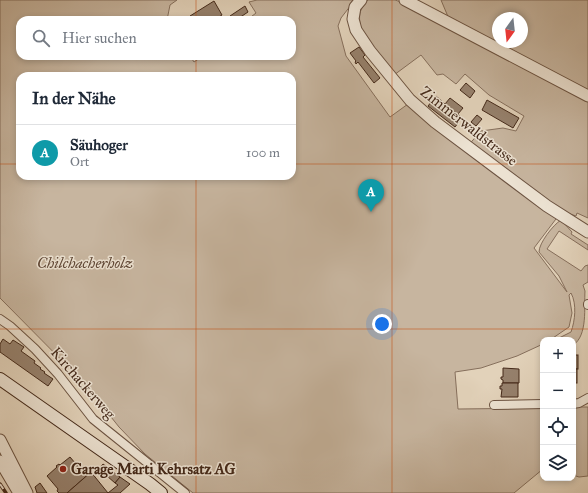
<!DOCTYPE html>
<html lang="de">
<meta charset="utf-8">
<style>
:root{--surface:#fff;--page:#f2f2f3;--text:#1f2937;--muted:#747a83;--line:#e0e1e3;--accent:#7c3aed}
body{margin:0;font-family:"IM FELL Great Primer",serif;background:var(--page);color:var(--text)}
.controls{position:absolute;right:12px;bottom:12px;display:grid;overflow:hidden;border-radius:8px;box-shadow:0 2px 6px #0003}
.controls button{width:36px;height:36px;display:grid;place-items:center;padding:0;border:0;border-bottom:1px solid var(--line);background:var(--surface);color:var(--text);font:20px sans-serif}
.compass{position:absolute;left:492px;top:12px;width:36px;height:36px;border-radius:50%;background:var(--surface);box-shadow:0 2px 6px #0003;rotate:195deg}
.you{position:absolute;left:382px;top:324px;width:14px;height:14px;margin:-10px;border:3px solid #fff;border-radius:50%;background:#1a73e8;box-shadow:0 0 0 6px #1a73e833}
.badge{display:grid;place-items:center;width:26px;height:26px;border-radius:50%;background:var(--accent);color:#fff;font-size:13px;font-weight:700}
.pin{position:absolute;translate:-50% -33px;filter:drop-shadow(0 1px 2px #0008)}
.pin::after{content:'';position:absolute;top:21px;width:14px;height:12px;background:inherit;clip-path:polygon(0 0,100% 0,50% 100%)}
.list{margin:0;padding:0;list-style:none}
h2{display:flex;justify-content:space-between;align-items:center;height:52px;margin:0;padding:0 16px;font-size:17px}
h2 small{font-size:13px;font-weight:400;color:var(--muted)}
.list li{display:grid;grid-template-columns:26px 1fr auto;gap:12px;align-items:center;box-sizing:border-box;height:56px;padding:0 16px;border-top:1px solid var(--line)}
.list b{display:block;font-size:15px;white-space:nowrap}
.list p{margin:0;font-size:13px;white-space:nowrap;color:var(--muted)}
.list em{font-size:13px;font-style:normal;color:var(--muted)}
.icon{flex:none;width:22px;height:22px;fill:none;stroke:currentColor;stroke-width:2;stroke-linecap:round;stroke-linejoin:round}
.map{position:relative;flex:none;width:588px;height:493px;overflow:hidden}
.search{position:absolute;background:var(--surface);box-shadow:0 2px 6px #0003;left:16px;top:16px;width:280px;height:44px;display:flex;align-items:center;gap:10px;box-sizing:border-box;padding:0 14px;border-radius:12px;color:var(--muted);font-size:15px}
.panel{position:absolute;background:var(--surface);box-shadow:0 2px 6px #0003;left:16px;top:72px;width:280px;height:108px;border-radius:12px}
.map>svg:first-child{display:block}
</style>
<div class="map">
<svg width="588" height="493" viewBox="0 0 588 493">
<rect width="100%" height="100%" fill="#e2d2ba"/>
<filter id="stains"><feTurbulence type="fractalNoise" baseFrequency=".005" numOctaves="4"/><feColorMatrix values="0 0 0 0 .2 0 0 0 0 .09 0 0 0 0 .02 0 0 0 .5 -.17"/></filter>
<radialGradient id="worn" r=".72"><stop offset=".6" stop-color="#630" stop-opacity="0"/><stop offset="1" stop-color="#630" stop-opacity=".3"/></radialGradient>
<!-- green -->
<g fill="#c7b59f" stroke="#866f5c" fill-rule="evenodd">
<path d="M 0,0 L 177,0 L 170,5 L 167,20 L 20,20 L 20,56 L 190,56 L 194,62 L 203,56 L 292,56 L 292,20 L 247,20 L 256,13 L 249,2 L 257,0 L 353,0 L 351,5 L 341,18 L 338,26 L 346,56 L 390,117 L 408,104 L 465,149 L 481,131 L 503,128 L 516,131 L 524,116 L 489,95 L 465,74 L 456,84 L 443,74 L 437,75 L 421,55 L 394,75 C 380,56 343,23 368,0 L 395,0 L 401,2 L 588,101 L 588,218 L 577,213 L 576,216 L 562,211 L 534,248 L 567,292 L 559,276 L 539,252 C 539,243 553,225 561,220 L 572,232 L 571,234 L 588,245 L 588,250 L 559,231 L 547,249 L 581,271 L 585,266 L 588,265 L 588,282 L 583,285 L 585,291 C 584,306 588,336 573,345 L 573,340 L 555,340 L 571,332 C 575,321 577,304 571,293 L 569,295 L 572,313 L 569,327 L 550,340 L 543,340 L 543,344 L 517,356 L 481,368 L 455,372 L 458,409 L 543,408 L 543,469 L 514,493 L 193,493 L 145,454 L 119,427 L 84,383 L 0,298 ZM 20,76 L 292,76 L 292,176 L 20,176 Z"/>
<path d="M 441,0 L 588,0 L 588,92 L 449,19 ZM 498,18 L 522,18 L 522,42 L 498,42 Z"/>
<path d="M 573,407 L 588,407 L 588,476 L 579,477 L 573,475 Z"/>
</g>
<!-- building -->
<g fill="#96816d" stroke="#442919">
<path d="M 214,1 L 222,15 L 214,20 L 192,20 L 190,16 Z"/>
<path d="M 245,6 L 248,12 L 236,20 L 233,20 L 230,16 Z"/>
<path d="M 359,47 L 365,55 L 363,57 L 380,78 L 374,83 L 358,62 L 356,64 L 355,62 L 356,61 L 350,53 Z"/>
<path d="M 466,83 L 475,91 L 470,98 L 460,90 Z"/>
<path d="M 436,96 L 445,104 L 450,98 L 463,108 L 458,114 L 462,118 L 455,127 L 428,106 Z"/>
<path d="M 487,100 L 519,118 L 513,128 L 482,110 Z"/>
<path d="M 477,115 L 482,119 L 476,126 L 471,122 Z"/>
<path d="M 3,339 L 10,344 L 13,340 L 24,347 L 21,351 L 35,361 L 34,363 L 41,368 L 40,369 L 45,372 L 44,373 L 53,379 L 48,386 L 0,352 L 0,344 Z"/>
<rect x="573" y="355" width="5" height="14"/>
<path d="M 503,368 L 519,369 L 519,383 L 503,383 L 503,380 L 501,379 L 501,377 L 503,377 Z"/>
<rect x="573" y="369" width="4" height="14"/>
<path d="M 502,383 L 518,383 L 518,397 L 501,397 L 502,389 L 500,389 L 500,386 L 502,386 Z"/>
<path d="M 70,457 L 81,470 L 86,466 L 91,472 L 67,493 L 59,493 L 57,491 L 58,489 L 47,476 L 57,467 L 56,466 L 59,464 L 60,465 Z"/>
<path d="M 103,464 L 120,477 L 115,483 L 99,469 Z"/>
<path d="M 91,472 L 108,493 L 67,493 Z"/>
<path d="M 120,477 L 130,484 L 120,493 L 108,493 L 118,485 L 115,483 Z"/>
<path d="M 40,483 L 47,493 L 37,493 L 35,487 Z"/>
</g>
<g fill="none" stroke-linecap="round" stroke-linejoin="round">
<defs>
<g id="minor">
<path d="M 588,304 L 588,305"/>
<path d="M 0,319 L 10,326 L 35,349 L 58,374 L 93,419 L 185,493"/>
<path d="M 573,404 L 579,403 L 588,398"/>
<path d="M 494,405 L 543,404"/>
</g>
<g id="tertiary">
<path d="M 361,0 L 355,7 L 353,19 L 356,30 L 370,51 L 410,100 L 435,122 L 547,206 L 588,232"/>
<path d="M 405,0 L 588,96"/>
<path d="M 0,440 L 27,493"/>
<path d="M 0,461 L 19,493"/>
</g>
<path id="secondary" d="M 0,379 L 150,484 L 161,493"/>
</defs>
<!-- minor casing -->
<use href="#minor" stroke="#6c5341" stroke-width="10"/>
<!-- tertiary casing -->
<use href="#tertiary" stroke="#6c5341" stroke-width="13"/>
<!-- secondary casing -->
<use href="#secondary" stroke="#442919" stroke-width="14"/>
<!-- minor -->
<use href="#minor" stroke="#ece2d2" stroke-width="8"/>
<!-- tertiary -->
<use href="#tertiary" stroke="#ece2d2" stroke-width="11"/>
<!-- secondary -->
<use href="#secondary" stroke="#ece2d2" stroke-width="12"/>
<defs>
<path id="rail" d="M 0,484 L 6,493"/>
</defs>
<!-- rail casing -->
<use href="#rail" stroke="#442919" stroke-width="3.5"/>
<!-- rail -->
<use href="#rail" stroke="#ece2d2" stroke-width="2" stroke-dasharray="6" stroke-linecap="butt"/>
</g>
<!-- grid -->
<path fill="none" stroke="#c74f0f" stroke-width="1" stroke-opacity="0.55" d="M 196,0 L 196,20M 392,0 L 392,493M 196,56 L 196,76M 0,164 L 20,164M 292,164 L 588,164M 196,176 L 196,493M 0,329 L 588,329"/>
<!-- markers -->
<circle fill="#8f2418" stroke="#ece2d2" stroke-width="1.5" cx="63" cy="469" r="4"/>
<g text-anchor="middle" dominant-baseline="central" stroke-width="3" stroke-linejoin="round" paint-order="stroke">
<!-- street labels -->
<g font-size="15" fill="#442919" stroke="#ece2d2">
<text transform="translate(469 126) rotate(38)">Zimmerwaldstrasse</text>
<text transform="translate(83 383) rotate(49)">Kirchackerweg</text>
</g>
<!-- park labels -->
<g font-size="15" font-style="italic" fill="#5e4534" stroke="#ece2d2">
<text x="85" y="263">Chilchacherholz</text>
</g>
<!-- poi labels -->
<g font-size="15" font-weight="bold" fill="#442919" stroke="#ece2d2" text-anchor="start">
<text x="71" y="469">Garage Marti Kehrsatz AG</text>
</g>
</g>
<rect width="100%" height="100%" filter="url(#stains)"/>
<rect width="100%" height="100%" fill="url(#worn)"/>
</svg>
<div class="controls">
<button>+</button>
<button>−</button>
<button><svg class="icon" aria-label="locate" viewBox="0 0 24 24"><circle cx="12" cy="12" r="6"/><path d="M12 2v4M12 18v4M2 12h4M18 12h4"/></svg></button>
<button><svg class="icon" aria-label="layers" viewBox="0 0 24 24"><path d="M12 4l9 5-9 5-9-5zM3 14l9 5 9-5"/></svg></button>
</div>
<svg class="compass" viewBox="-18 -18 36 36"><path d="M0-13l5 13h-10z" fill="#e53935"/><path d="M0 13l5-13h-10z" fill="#747a83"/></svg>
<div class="you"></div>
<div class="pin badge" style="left:371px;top:212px;background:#0f9aa8">A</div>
<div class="search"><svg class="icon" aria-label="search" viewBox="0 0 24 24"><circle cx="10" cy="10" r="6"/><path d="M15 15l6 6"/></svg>Hier suchen</div>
<section class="panel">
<h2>In der Nähe<small></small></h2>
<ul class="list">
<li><span class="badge" style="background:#0f9aa8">A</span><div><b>Säuhoger</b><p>Ort</p></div><em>100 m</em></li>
</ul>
</section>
</div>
